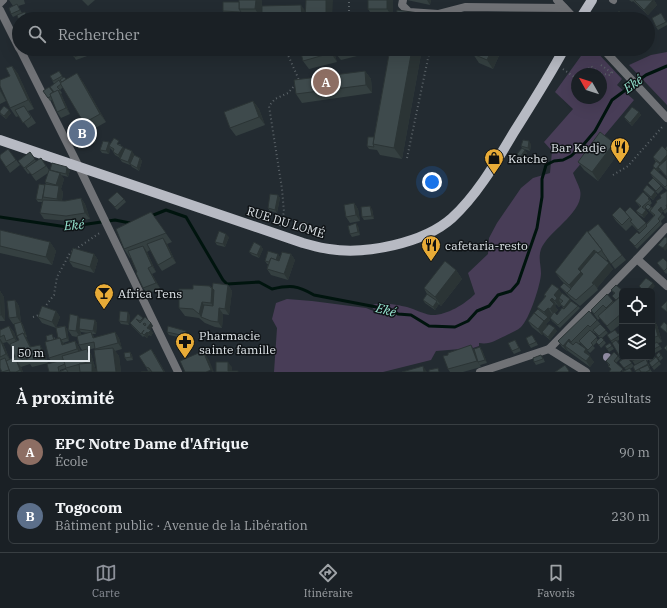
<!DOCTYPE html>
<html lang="fr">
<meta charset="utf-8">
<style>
:root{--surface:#1a2025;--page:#23282d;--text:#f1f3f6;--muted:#9fa3a7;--line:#383e42;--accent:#8c9099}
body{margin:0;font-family:"IBM Plex Serif",serif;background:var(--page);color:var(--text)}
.controls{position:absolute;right:12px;bottom:12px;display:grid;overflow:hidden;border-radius:6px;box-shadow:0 4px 16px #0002}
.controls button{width:36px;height:36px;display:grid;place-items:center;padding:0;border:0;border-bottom:1px solid var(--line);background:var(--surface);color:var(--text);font:20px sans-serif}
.compass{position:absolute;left:571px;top:68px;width:36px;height:36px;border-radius:50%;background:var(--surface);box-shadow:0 4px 16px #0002;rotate:309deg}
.scale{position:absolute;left:12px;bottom:10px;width:78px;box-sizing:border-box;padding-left:4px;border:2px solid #dfe5e9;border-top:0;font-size:11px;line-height:14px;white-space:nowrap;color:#dfe5e9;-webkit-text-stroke:3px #0f1316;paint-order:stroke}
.you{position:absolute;left:432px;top:182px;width:14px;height:14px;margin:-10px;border:3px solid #fff;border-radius:50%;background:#1a73e8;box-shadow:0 0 0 6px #1a73e833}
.badge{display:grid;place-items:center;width:26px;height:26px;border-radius:50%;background:var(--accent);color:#fff;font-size:13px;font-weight:700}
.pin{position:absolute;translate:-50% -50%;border:2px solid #fff;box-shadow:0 1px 4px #0006}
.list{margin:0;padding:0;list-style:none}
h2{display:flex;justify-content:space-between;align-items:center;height:52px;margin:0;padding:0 16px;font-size:17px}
h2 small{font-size:13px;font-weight:400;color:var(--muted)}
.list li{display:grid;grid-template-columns:26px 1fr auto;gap:12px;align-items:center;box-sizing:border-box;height:56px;margin:0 8px 8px;padding:0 8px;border:1px solid var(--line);border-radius:6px}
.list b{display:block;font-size:15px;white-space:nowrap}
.list p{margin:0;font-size:13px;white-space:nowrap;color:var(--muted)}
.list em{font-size:13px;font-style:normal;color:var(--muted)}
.icon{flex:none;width:22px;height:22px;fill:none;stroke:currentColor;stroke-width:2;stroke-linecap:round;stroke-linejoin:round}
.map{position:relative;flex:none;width:667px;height:372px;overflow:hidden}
.search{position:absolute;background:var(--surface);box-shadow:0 4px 16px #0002;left:12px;right:12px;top:12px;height:44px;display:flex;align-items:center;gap:10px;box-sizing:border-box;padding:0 14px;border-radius:22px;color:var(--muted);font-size:15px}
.sheet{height:180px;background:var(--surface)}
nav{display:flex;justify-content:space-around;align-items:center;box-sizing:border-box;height:56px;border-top:1px solid var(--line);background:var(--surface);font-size:11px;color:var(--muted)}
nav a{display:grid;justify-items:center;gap:2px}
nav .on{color:var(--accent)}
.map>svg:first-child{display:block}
</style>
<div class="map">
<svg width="667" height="372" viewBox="0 0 667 372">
<rect width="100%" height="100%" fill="#232b31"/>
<!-- green -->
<g fill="#483d57" fill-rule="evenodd">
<path d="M 586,49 L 594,49 L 622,79 L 617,85 L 634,100 L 573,173 C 575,178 578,184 580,190 C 585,212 549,230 541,249 C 538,258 541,265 541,273 C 541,284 529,320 521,327 C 517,331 510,333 505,336 C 496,340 490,345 479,343 L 479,346 L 473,348 L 436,351 L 431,360 L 383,372 L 274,372 L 277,328 L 272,319 L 276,303 L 287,299 L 312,301 L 366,308 L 376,312 L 371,306 C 378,300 398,305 407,307 C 415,309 423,314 431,315 C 446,316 465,304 475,294 L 468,273 L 488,254 L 489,238 L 497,223 L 521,188 L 533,178 L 550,173 L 552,151 L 544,142 L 573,109 L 555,92 ZM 577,74 L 601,74 L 601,98 L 577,98 Z"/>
<path d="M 667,52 L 667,105 L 629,65 L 651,55 Z"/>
</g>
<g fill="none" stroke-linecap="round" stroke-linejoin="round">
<!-- stream -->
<g stroke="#00140e" stroke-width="3">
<path d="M 151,216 L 166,210 L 186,217 L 223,280 L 227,284 L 259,282 L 272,289 C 290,285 297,285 314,295 L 392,310 L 398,314 L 411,315 L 429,326 L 455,327 L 468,321 L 477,311 L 489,306 L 498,295 L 511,291 L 518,283 L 537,228 L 542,197 L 542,179 L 546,165 L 554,161 L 563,160 L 571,156 L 584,144 L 595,131 L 612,100 L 646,75 L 667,66"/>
<path d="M 0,217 L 67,227 L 115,220 L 130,223"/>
</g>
<!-- path -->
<g stroke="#5c6469" stroke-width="2" stroke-dasharray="1 3" stroke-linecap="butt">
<path d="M 349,19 L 349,0"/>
<path d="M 297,49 L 288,55 L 299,80"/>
<path d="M 601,65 L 613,74"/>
<path d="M 563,69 L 577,79"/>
<path d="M 582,74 L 585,71 L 586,72"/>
<path d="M 589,74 L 586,72 L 591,66 L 599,73 L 609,75 L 613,72"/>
<path d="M 577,80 L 572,87 L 577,91"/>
<path d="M 407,158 L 430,49"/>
<path d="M 613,175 L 628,166 L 663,126"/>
<path d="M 280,226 L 284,212 L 282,189 L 269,106 L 275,99 L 288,93 L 296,84"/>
<path d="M 44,308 L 54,295 L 57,277 L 70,253 L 101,232"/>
<path d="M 33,317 L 39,315 L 40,314"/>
</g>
<!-- lane -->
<path stroke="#707276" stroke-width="6" d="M 612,0 L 614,1"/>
<!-- street -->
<g stroke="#707276" stroke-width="8">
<path d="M 403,0 L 402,5 L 409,12 L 438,14 L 465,7 L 564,8"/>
<path d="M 557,0 L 575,19"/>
<path d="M 0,3 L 3,0"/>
<path d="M 0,10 L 19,48"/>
<path d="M 20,49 L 79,167 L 178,372"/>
<path d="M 603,49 L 667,118"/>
<path d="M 637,259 L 667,286"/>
<path d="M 549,349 L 586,372"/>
<path d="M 480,372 L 549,349 L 637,259 L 667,227"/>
</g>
<!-- primary -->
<g stroke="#b7bac3" stroke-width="10">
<path d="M 580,19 L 592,0"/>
<path d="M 0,140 L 303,243 C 311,245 320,248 329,249 C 366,255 424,243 452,218 C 478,194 496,162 514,132 C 531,105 549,77 564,49"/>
</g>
</g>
<!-- trees -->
<circle fill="#8f8aa1" cx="607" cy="357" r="4"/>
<!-- wall -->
<g fill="#354041" fill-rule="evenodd">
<path d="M 9,0 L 24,0 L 25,4 L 18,6 L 22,13 L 27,15 L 28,19 L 19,19 L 17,15 L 13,17 L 11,14 L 13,6 Z"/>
<path d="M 82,0 L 95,0 L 88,6 Z"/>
<path d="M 239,0 L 262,0 L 261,18 L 227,17 L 223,11 L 239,2 Z"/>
<path d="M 368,0 L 393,0 L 393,18 L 374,18 L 368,9 Z"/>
<path d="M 407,0 L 431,0 L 430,5 Z"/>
<path d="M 629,0 L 654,0 L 657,5 L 648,15 L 633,1 L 632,2 Z"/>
<path d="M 661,13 L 667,23 L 667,25 L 658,30 L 656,27 Z"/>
<path d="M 69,49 L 88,49 L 90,55 L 76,60 Z"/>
<path d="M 300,49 L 333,49 L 337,62 L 309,69 L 303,61 Z"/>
<path d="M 355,49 L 357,56 L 341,60 L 336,54 Z"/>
<path d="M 390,49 L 422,49 L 402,159 L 380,155 L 377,150 L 369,149 L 367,146 L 374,137 Z"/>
<path d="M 502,49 L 493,69 L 479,63 L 473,54 Z"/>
<path d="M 12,66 L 18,74 L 34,109 L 28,111 L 36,123 L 28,128 L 19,116 L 16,117 L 10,108 Z"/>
<path d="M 365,71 L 371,79 L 372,93 L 302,103 L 296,94 Z"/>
<path d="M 61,74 L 63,78 L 66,79 L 83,82 L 106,122 L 90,131 L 93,136 L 96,142 L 79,149 L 75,143 L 85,125 L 63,87 L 60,90 L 62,93 L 61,94 L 62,96 L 70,114 L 61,118 L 57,112 L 52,100 L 50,101 L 43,91 L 53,92 L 54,92 L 54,84 L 50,76 Z"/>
<path d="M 0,89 L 6,101 L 0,104 Z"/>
<path d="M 253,101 L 259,109 L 265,125 L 236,136 L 230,128 Z"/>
<path d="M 0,111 L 11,113 L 6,119 L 0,114 Z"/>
<path d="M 639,112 L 641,115 L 632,126 L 626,120 L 624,117 Z"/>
<path d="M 110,144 L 121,144 L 120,145 L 123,147 L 124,149 L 134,154 L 134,155 L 140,158 L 142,161 L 139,171 L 132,167 L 130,164 L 133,157 L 130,165 L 122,162 L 120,159 L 121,156 L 120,158 L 115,155 L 113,152 L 113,151 L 110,148 L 109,154 L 102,153 L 100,150 Z"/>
<path d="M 531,144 L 530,151 L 524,149 L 527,153 L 522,160 L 519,157 L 517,154 L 522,148 L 521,146 Z"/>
<path d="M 667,146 L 667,178 L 660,170 L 658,172 L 667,180 L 667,190 L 654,179 L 650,173 L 654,168 L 653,166 L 656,162 L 653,157 L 665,149 Z"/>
<path d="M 8,149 L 20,165 L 10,173 L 0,158 Z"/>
<path d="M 620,151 L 598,181 L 584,170 L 578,162 Z"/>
<path d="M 30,152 L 36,161 L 41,158 L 49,170 L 70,170 L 68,177 L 61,175 L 64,179 L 61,189 L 63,192 L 62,201 L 65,201 L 81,198 L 85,204 L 90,219 L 70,221 L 44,219 L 40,213 L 42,202 L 38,202 L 36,199 L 45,186 L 47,185 L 45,182 L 48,173 L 36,181 L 30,173 L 28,174 L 18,161 Z"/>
<path d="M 648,183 L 661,186 L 663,189 L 658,194 Z"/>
<path d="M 643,190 L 655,192 L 657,195 L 653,200 L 645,193 Z"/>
<path d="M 667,191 L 667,212 L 665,214 L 663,211 L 661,213 L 665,217 L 661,221 L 662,224 L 637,249 L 629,240 L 640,233 L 632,225 L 626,231 L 616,221 L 612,215 L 625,212 L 646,223 L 646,224 L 654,216 L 646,208 L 645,209 L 648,213 L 644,218 L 638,214 L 636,211 L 640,207 L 635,201 L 649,198 L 651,201 L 651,202 L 652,203 L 650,205 L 652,208 Z"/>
<path d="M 278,195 L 280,198 L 277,213 L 270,211 L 268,208 Z"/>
<path d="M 124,199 L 126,202 L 117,210 L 108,200 Z"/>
<path d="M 354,203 L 358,209 L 360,221 L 350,223 L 346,217 Z"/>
<path d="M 372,209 L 374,219 L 364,220 L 362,217 Z"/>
<path d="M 151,212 L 172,242 L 167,244 L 176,263 L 162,271 L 158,265 L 150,250 L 147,252 L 156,272 L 152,274 L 160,288 L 148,294 L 143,288 L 131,258 L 130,258 L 124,249 Z"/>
<path d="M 310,226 L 308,231 L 303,230 L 301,227 Z"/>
<path d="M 358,226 L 360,235 L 352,237 L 350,234 Z"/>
<path d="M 0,230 L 50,242 L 56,251 L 52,265 L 0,253 Z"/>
<path d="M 588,232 L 622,255 L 626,260 L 615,269 L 608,259 L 606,261 L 613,269 L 597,288 L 598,290 L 580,306 L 571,299 L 563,290 L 560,287 L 564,283 L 561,280 L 555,272 Z"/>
<path d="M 229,237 L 225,247 L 217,245 L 215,242 Z"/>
<path d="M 261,246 L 263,249 L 259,258 L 252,255 L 249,252 Z"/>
<path d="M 94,254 L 98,260 L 94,273 L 73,267 L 69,261 Z"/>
<path d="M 278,254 L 280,257 L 279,260 L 279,261 L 291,254 L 295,260 L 288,280 L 271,275 L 267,269 L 268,264 L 267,264 L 265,261 Z"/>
<path d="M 667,262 L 667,273 L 666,274 L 657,263 Z"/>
<path d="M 456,270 L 462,279 L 441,306 L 439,304 L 435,310 L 425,303 L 423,300 L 427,294 L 424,288 Z"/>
<path d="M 228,285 L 232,291 L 229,315 L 223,314 L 222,328 L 215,327 L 205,323 L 199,318 L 185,316 L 179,308 L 193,289 L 210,286 L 211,287 Z"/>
<path d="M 611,290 L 622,291 L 622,324 L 622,323 L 611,332 L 600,318 L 598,320 L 591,310 L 613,301 L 614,302 L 616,301 L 612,296 L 614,293 Z"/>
<path d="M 0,291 L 4,297 L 5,321 L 0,321 Z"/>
<path d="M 562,294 L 578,306 L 580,308 L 560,328 L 552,321 L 550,318 L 552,314 L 549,318 L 550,320 L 546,324 L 547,326 L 557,331 L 550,340 L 544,335 L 543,333 L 542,335 L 532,327 L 528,321 L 539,310 L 537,307 L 545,297 L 544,295 ZM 556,304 L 559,307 L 561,305 L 564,309 L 557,315 L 555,313 L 558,310 L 555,306 Z"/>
<path d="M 15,300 L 19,306 L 21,322 L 23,325 L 27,337 L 26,337 L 31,347 L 44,351 L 48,363 L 32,367 L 30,364 L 21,367 L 23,372 L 2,372 L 0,368 L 0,330 L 9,326 L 14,332 L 17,341 L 19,340 L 14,324 L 13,324 L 9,318 ZM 7,342 L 11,346 L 15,357 L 10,360 L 3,343 Z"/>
<path d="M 56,311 L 60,317 L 56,327 L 65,326 L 67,329 L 69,341 L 63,343 L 64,344 L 75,341 L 79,347 L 80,351 L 82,350 L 79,345 L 77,337 L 72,336 L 68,330 L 80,318 L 95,320 L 97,323 L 96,334 L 92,334 L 95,338 L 115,332 L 119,338 L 122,349 L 115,351 L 119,356 L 121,372 L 49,372 L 52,362 L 49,358 L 48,342 L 55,337 L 55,339 L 58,338 L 56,328 L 42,323 L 38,317 ZM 81,332 L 88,333 L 81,335 ZM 95,348 L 96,350 L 97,371 L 94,367 L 95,367 L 91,354 L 88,350 ZM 66,368 L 66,369 L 60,371 L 60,370 Z"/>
<path d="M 130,315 L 129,325 L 121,324 L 119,321 Z"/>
<path d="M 652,315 L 655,322 L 657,325 L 662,342 L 658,343 L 662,349 L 655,353 L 652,349 Z"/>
<path d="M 144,319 L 151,323 L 153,326 L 150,330 L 153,333 L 151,336 L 149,335 L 147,338 L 144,336 L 143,337 L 132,326 L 130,323 Z"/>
<path d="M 597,320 L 608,333 L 602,338 L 606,343 L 601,348 L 597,342 L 593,346 L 595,348 L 590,353 L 580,343 L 579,344 L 590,355 L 589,356 L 594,362 L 590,367 L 568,351 L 567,351 L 562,347 L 558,341 ZM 592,331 L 594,333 L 595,333 L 600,338 L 598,340 L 591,332 Z"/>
<path d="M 615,330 L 621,339 L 617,341 L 622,348 L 622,357 L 627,357 L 634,366 L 635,365 L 630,357 L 646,357 L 648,361 L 647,361 L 650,367 L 649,367 L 652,372 L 636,372 L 633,367 L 630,369 L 632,372 L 611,369 L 608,366 L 609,366 L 606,361 L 618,356 L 620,359 L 616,363 L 624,371 L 626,370 L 619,362 L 622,359 L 607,335 Z"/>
<path d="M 167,332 L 188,334 L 187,339 L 169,335 Z"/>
<path d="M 534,338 L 538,345 L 531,348 L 529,345 Z"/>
<path d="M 515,340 L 521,351 L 514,354 L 512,351 Z"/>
<path d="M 610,343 L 614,349 L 609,352 L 605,346 Z"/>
<path d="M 151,349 L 155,355 L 165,372 L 141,372 L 148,371 L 146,367 Z"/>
<path d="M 474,349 L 482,350 L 487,363 L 480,365 L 481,367 L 463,372 L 450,372 L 448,369 L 448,355 Z"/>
<path d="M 652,351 L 655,358 L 656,357 L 661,364 L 654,370 L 649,363 L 650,362 L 649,360 L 652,357 Z"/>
<path d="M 130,352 L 132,355 L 133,360 L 127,361 L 125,358 Z"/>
<path d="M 659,352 L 663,358 L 660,361 L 656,355 Z"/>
<path d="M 543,358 L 545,362 L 536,365 L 534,362 Z"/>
</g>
<!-- shaded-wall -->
<g fill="#2b3435">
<path d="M 256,0 L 262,0 L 261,18 L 255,9 Z"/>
<path d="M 326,0 L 333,0 L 332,19 L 326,19 Z"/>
<path d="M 387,0 L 393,0 L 393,18 L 387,9 Z"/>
<path d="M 427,0 L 431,0 L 430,5 Z"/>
<path d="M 653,0 L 654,0 L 657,5 L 648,15 L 644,10 Z"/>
<path d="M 301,5 L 307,13 L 308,19 L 302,19 Z"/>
<path d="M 419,13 L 423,19 L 418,19 Z"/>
<path d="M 330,49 L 333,49 L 337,62 L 331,53 Z"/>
<path d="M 354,49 L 355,49 L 357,56 L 355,53 Z"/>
<path d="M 412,49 L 422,49 L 402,159 L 394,148 Z"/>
<path d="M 492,49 L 502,49 L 493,69 L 487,60 Z"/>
<path d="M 12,66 L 18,74 L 34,109 L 28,100 Z"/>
<path d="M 365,71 L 371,79 L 372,93 L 366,85 Z"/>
<path d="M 77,73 L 83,82 L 106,122 L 100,114 Z"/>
<path d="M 0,89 L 6,101 L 0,91 Z"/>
<path d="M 58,90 L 62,96 L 70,114 L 66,108 Z"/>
<path d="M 253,101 L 259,109 L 265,125 L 259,117 Z"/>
<path d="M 9,110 L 11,113 L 6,119 L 4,116 Z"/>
<path d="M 639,112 L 641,115 L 632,126 L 630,123 Z"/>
<path d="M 89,130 L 93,136 L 96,142 L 92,137 Z"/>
<path d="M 529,141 L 531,144 L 530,151 L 528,148 Z"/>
<path d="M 109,142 L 111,145 L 109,146 L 110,148 L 109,154 L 106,151 Z"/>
<path d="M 614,143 L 620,151 L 598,181 L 592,172 Z"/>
<path d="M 123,147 L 125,150 L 120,158 L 118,155 Z"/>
<path d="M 525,150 L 527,153 L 522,160 L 520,157 Z"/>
<path d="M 132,151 L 134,154 L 130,165 L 128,162 Z"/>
<path d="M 667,155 L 667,165 L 664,169 L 660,163 Z"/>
<path d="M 140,158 L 142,161 L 139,171 L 137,168 Z"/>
<path d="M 67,167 L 70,170 L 68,177 L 66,174 Z"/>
<path d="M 658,167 L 660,170 L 658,172 L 656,169 Z"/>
<path d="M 60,173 L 64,179 L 61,189 L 63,192 L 61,205 L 57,199 L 58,188 L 56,185 Z"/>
<path d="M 655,192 L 657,195 L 653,200 L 651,197 Z"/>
<path d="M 278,195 L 280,198 L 277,213 L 275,210 Z"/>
<path d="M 81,198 L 85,204 L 90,219 L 85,213 Z"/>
<path d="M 354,203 L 358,209 L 360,221 L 356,215 Z"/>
<path d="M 370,206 L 372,209 L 374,219 L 372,216 Z"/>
<path d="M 661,207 L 663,210 L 660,213 L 658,210 Z"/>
<path d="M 646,210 L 648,213 L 644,218 L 642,215 Z"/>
<path d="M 308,223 L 310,226 L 308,231 L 306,228 Z"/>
<path d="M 356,223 L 358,226 L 360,235 L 358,232 Z"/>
<path d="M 226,234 L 229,237 L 225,247 L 223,244 Z"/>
<path d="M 163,238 L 167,244 L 176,263 L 172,257 Z"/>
<path d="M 50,242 L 56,251 L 52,265 L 46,257 Z"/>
<path d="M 667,243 L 667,249 L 665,251 L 663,248 Z"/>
<path d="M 143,246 L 147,252 L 156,272 L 152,266 Z"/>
<path d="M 261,246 L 263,249 L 259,258 L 257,255 Z"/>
<path d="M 594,250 L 600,258 L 575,294 L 569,285 L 578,269 Z"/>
<path d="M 94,254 L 98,260 L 94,273 L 90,267 Z"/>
<path d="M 278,254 L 280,257 L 277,265 L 275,262 Z"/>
<path d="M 291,254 L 295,260 L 288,280 L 284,274 Z"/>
<path d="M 609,263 L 613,269 L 597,288 L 594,284 L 592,283 Z"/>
<path d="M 148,268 L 152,274 L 160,288 L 156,283 Z"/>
<path d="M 456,270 L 462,279 L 441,306 L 435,297 Z"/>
<path d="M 653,283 L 655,286 L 651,291 L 646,291 Z"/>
<path d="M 228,285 L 232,291 L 229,315 L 225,309 Z"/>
<path d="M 210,286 L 212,289 L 212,288 L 218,296 L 217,312 L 211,303 Z"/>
<path d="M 559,289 L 563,295 L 559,298 L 560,299 L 559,300 L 561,304 L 559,307 L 555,301 L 554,295 Z"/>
<path d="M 0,291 L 4,297 L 5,321 L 1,315 Z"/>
<path d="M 552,298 L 556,304 L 555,306 L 558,310 L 554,315 L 550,309 L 550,300 Z"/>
<path d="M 570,299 L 572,302 L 566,310 L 564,307 Z"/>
<path d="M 15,300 L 19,306 L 21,323 L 17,317 Z"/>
<path d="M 202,302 L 208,311 L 201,317 L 199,314 Z"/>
<path d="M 436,302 L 439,304 L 435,310 L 433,307 Z"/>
<path d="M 219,308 L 223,314 L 222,328 L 218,322 Z"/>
<path d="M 548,308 L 552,314 L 549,318 L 550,320 L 546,324 L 548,327 L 542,335 L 538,329 L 547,317 L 544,312 Z"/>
<path d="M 56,311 L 60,317 L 56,328 L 52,322 Z"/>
<path d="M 128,312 L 130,315 L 129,325 L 127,322 Z"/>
<path d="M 78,316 L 82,321 L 79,329 L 81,332 L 80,337 L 76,331 Z"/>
<path d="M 653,319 L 657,325 L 662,342 L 658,336 Z"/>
<path d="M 95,320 L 97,323 L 96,334 L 93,331 Z"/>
<path d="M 21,322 L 23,325 L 27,337 L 25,334 Z"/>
<path d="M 151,323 L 153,326 L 149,331 L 147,328 Z"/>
<path d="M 9,326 L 14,332 L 18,344 L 14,338 Z"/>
<path d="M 65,326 L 67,329 L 69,341 L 67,338 Z"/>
<path d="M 555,328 L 557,331 L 550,340 L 548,337 Z"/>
<path d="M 151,330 L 153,333 L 151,336 L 148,333 Z"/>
<path d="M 186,331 L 188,334 L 187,339 L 185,336 Z"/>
<path d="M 91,332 L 95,338 L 93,338 Z"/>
<path d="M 115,332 L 119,338 L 122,349 L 118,343 Z"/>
<path d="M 147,332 L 149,335 L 147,338 L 144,335 Z"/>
<path d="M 23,333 L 27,339 L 34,353 L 30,347 Z"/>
<path d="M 60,338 L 64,344 L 66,351 L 62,345 Z"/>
<path d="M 0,339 L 3,343 L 10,360 L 6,354 Z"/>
<path d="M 569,339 L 573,345 L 565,346 L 568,351 L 567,351 L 563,346 Z"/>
<path d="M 75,341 L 79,347 L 81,355 L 77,349 Z"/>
<path d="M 40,345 L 44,351 L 48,363 L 44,358 Z"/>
<path d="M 471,345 L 475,351 L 478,362 L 481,367 L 477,361 Z"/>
<path d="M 480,347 L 482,350 L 487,363 L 485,360 Z"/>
<path d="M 113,348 L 119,356 L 121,372 L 116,372 Z"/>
<path d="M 87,349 L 91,354 L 95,367 L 91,361 Z"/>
<path d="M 151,349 L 155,355 L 165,372 L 164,372 Z"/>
<path d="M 586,349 L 590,355 L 588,357 L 584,352 Z"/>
<path d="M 203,351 L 209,360 L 214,372 L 212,372 L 211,370 Z"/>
<path d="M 130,352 L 132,355 L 133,360 L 131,357 Z"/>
<path d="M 590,356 L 594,362 L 590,367 L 586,361 Z"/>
<path d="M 17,362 L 21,367 L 23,372 L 21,372 L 20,370 Z"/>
<path d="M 228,362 L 232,367 L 232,372 L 228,371 Z"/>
<path d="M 92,363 L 98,372 L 92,372 Z"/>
<path d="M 423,366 L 427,372 L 424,372 Z"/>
</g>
<!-- building -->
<g fill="#3e4a4c" stroke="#2b3435" fill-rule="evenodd">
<path d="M 239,0 L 256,0 L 255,9 L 239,9 Z"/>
<path d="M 306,0 L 326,0 L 326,19 L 305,19 Z"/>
<rect x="368" y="0" width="19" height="9"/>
<path d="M 634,0 L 653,0 L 644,10 Z"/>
<path d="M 223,2 L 239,2 L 239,9 L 241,12 L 223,11 Z"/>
<path d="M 17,4 L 20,10 L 11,14 L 9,8 Z"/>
<path d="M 301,5 L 302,19 L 262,19 L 262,6 Z"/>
<path d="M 397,10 L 419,13 L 418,19 L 396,19 Z"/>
<path d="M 619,11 L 626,19 L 611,19 Z"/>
<path d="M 25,12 L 27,18 L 19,19 L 19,21 L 17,15 Z"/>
<path d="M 493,13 L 506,19 L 490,19 Z"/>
<path d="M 661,13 L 666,22 L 656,27 L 652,18 Z"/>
<path d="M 19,26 L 19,34 L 17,35 L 15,28 Z"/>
<path d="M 79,49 L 87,49 L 88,52 L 74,57 L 72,52 Z"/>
<path d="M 300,49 L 330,49 L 331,53 L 303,61 Z"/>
<path d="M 335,49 L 344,49 L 345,52 L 336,54 Z"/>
<path d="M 345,49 L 354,49 L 355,53 L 347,55 Z"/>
<path d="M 390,49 L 412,49 L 394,148 L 373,144 Z"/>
<path d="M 476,49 L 492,49 L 487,60 L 473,54 Z"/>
<path d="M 12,66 L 28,100 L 10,108 L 0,86 L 0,80 L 10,76 L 6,68 Z"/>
<path d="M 59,71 L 62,76 L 53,81 L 50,76 Z"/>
<path d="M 365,71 L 366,85 L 296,94 L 294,80 Z"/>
<path d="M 77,73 L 100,114 L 84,123 L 60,83 Z"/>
<path d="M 64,77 L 66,79 L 62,82 L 60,80 Z"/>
<path d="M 59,80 L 61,84 L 57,87 L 60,90 L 54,92 L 50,87 Z"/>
<path d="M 49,87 L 53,92 L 50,94 L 51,96 L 48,98 L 43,91 Z"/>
<path d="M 58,90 L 66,108 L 57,112 L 50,94 Z"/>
<path d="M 253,101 L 259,117 L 230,128 L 224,112 Z"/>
<path d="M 4,106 L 9,110 L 4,116 L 0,113 L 0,111 Z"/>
<path d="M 24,106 L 31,117 L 23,123 L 15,110 Z"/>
<path d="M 632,107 L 639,112 L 630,123 L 624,117 Z"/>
<path d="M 85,125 L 87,131 L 73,136 L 73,137 L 70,130 Z"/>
<path d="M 89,130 L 92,137 L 75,143 L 73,136 Z"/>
<path d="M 600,132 L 614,143 L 592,172 L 578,162 Z"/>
<path d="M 368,137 L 374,137 L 373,144 L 374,147 L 367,146 Z"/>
<path d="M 114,138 L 119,141 L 117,144 L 123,147 L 118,155 L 113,152 L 114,149 L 109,146 Z"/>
<path d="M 523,140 L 529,141 L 528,148 L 521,146 Z"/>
<path d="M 103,141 L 109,142 L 106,151 L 100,150 Z"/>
<path d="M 662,146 L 667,151 L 667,155 L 660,163 L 653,157 Z"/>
<path d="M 125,148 L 132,151 L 128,162 L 120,159 Z"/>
<path d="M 522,148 L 525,150 L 520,157 L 517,154 Z"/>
<path d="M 8,149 L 16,160 L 6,167 L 0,158 L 0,155 Z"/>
<path d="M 30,152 L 35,159 L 24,168 L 18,161 Z"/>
<path d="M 134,155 L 140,158 L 137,168 L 130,164 Z"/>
<path d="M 41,158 L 46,166 L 32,175 L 26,168 Z"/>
<path d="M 667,159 L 667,177 L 658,167 Z"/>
<path d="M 656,161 L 660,164 L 656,169 L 653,166 Z"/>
<path d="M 52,163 L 67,167 L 66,174 L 50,170 Z"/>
<path d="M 654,168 L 667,180 L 667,185 L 665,187 L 650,173 Z"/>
<path d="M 49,170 L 60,173 L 56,185 L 45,182 Z"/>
<path d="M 653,178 L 661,186 L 656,191 L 648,183 Z"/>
<path d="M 39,184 L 45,185 L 42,200 L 36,199 Z"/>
<path d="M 45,184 L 59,186 L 57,199 L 43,197 Z"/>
<path d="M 647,185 L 655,192 L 651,197 L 643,190 Z"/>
<path d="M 667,191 L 667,205 L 666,205 L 667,208 L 663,211 L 661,207 L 658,210 L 662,214 L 658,219 L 660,221 L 635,246 L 629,240 L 637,232 L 639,234 L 647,226 L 646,225 L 655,215 L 650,211 L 657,202 L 656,201 L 661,198 L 660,195 Z"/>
<path d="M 117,192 L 124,199 L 115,207 L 108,200 Z"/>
<path d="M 643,192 L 649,198 L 648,199 L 650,200 L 642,207 L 646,210 L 642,215 L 636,211 L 641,206 L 635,201 Z"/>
<path d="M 270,194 L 278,195 L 275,210 L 268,208 Z"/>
<path d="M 81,198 L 85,213 L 66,216 L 40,213 L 43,200 L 65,201 Z"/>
<path d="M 354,203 L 356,215 L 346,217 L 344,205 Z"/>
<path d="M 648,204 L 651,207 L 648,210 L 645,207 Z"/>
<path d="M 370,206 L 372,216 L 362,217 L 361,207 Z"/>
<path d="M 620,207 L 630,217 L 622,225 L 612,215 Z"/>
<path d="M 630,207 L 646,223 L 638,230 L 630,221 L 632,220 L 625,212 Z"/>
<path d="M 151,212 L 166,233 L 124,249 L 116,229 Z"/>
<path d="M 303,221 L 308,223 L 306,228 L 301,227 Z"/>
<path d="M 356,223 L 358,232 L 350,234 L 348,226 Z"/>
<path d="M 598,224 L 622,255 L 611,264 L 602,251 L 602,250 L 588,232 Z"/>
<path d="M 0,230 L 50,242 L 46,257 L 0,246 Z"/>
<path d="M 219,231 L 226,234 L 223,244 L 215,242 Z"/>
<path d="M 587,231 L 602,250 L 598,253 L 594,250 L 578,269 L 581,272 L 569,285 L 555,272 Z"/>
<path d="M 665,237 L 667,238 L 667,243 L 663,248 L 658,245 Z"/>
<path d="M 163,238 L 172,257 L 158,265 L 147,244 Z"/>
<path d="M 254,242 L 261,246 L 257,255 L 249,252 Z"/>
<path d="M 143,246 L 152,266 L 148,268 L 156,283 L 143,288 L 136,273 L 137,272 L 128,251 Z"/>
<path d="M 73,248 L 94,254 L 90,267 L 69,261 Z"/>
<path d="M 268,251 L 278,254 L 276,260 L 271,258 L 269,262 L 265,261 Z"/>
<path d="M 282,252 L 291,254 L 284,274 L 267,269 L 271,258 L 279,261 Z"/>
<path d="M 596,252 L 609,263 L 592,283 L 594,284 L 576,300 L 567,293 L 583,274 L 580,271 Z"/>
<path d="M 663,258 L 667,262 L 667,268 L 664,271 L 657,263 Z"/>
<path d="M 445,261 L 456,270 L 435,297 L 424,288 Z"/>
<path d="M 646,278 L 653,283 L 646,291 L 644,291 L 639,286 Z"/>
<path d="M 213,283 L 228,285 L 225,309 L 219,308 L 218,322 L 211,321 L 201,317 L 204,305 L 213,306 L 214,290 L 212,288 L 212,290 Z"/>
<path d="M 564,283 L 571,289 L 567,293 L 568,294 L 560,287 Z"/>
<path d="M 552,284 L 559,289 L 554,295 L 557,298 L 555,301 L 552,298 L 550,300 L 554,304 L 550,309 L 548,308 L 544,312 L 537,307 L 546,296 L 544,295 Z"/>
<path d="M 193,285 L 210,286 L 210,287 L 212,288 L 211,303 L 202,302 L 199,314 L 193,309 L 179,308 L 179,289 L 193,289 Z"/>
<path d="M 616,285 L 623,291 L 622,291 L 622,295 L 616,300 L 612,296 L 615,293 L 611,290 Z"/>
<path d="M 630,289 L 632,291 L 627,291 Z"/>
<path d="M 0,291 L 1,315 L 0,315 Z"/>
<path d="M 562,293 L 570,299 L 564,307 L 560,304 L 563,301 L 559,298 Z"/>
<path d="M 427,294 L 437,301 L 433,307 L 423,300 Z"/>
<path d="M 607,294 L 613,301 L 606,308 L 603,305 L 594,314 L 591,310 Z"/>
<path d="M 622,295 L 622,313 L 607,326 L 598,316 Z"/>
<path d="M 15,300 L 17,317 L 9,318 L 7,301 Z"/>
<path d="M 571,301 L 578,306 L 558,325 L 550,318 L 554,312 L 557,315 L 562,308 L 564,309 Z"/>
<path d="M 667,301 L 667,312 L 661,307 Z"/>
<path d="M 42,306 L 56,311 L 52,322 L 38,317 Z"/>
<path d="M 538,309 L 548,317 L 543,322 L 544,321 L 534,313 Z"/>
<path d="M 120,311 L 128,312 L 127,322 L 119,321 Z"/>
<path d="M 589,311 L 597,320 L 590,327 L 588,325 L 571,342 L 569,339 L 563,346 L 558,341 Z"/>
<path d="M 534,313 L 544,321 L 538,329 L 528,321 Z"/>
<path d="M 70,314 L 78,316 L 76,331 L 68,330 Z"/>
<path d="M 138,314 L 143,318 L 140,321 L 136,319 L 140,323 L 145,317 L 151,323 L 147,328 L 151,330 L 148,333 L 147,332 L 144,335 L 142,333 L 144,330 L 141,334 L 130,323 ZM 144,323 L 146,324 L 145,326 L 143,324 Z"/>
<path d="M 80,318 L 95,320 L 93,331 L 79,329 Z"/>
<path d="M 653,319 L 658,336 L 652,338 L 652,320 Z"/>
<path d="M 21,322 L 25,334 L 24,334 L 23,333 L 17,336 L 14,324 Z"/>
<path d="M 664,322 L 667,325 L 667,333 L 660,327 Z"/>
<path d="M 549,324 L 555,328 L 548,337 L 542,332 Z"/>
<path d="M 600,324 L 606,330 L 599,336 L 593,330 Z"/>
<path d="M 9,326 L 14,338 L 6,341 L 4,335 L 0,337 L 0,330 Z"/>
<path d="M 65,326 L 67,338 L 61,340 L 60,338 L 58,338 L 56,328 Z"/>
<path d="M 168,326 L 186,331 L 185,336 L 167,332 Z"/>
<path d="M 590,330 L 597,337 L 591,343 L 593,345 L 588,350 L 579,341 Z"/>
<path d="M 615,330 L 618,334 L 622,331 L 622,340 L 619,336 L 611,341 L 607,335 Z"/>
<path d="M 91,332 L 93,338 L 115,332 L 118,343 L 95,349 L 94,342 L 79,345 L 77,336 Z"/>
<path d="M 23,333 L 30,347 L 40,345 L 44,358 L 28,361 L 26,358 L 17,362 L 20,370 L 16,372 L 10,372 L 6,361 L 15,357 L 10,344 L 19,340 L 17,336 Z"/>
<path d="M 52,334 L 54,340 L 47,341 L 46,336 Z"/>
<path d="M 532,335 L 536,342 L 529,345 L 526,338 Z"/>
<path d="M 601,337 L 604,340 L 599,345 L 596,342 Z"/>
<path d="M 60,338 L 62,345 L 75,341 L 77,349 L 49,358 L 45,342 Z"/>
<path d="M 0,339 L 6,354 L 0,357 Z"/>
<path d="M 515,340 L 519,348 L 512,351 L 508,343 Z"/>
<path d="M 616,340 L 622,348 L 622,355 L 620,357 L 612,343 Z"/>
<path d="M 568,341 L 573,345 L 576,342 L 586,349 L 584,352 L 590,356 L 586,361 L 565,346 Z"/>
<path d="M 657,342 L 660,346 L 652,350 L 652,345 Z"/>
<path d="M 610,343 L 612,346 L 607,349 L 605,346 Z"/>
<path d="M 471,345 L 477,361 L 448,369 L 443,356 L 448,355 L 448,353 Z"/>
<path d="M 667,345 L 667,351 L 664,348 Z"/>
<path d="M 480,347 L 485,360 L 478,362 L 474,349 Z"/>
<path d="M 113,348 L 116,372 L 97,372 L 94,350 Z"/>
<path d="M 87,349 L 91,361 L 66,368 L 62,356 Z"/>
<path d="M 151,349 L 164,372 L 152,372 L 149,368 L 146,367 L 139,356 Z"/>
<path d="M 203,351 L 211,370 L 206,372 L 185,372 L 180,361 Z"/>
<path d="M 130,352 L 131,357 L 125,358 L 124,353 Z"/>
<path d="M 614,352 L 618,356 L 614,361 L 623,369 L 620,372 L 609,372 L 611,369 L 608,366 L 610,365 L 606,361 Z"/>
<path d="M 652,352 L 654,357 L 649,360 L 647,357 L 652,357 Z"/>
<path d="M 659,352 L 661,355 L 658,358 L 656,355 Z"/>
<path d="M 541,355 L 543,359 L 534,362 L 533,358 Z"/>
<path d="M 626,357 L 627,357 L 632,363 L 624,368 L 619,362 Z"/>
<path d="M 630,357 L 640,357 L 632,361 Z"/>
<path d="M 656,357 L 659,361 L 652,367 L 649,363 Z"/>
<path d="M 5,358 L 9,370 L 2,372 L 0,368 L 0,360 Z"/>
<path d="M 646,359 L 648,364 L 635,371 L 633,366 Z"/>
<path d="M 63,360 L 65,364 L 58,367 L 59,372 L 66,369 L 68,372 L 49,372 L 47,364 Z"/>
<path d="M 216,362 L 228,362 L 228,371 L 238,371 L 238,372 L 216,372 Z"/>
<path d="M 92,363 L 92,372 L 80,372 L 79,364 Z"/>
<path d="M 565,365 L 569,371 L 568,372 L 555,372 Z"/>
<path d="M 648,365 L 650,370 L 646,372 L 641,372 L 639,369 Z"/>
<path d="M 423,366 L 424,372 L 402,372 Z"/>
<path d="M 438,368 L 439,372 L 429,372 L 429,370 Z"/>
<path d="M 630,368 L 632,372 L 622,372 Z"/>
<path d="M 151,371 L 152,372 L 141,372 Z"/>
</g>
<!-- icons -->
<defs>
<symbol id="restaurant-pin" viewBox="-11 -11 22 30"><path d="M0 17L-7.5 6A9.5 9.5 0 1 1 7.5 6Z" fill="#e8ab37" stroke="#0f1316"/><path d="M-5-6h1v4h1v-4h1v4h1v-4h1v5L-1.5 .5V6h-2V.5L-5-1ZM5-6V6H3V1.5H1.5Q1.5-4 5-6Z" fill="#111"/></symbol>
<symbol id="shop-pin" viewBox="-11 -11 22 30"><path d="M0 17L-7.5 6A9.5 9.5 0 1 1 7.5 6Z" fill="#e8ab37" stroke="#0f1316"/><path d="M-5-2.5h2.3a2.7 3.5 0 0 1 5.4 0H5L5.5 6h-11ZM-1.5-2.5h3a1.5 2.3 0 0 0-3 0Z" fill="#111"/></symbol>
<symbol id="bar-pin" viewBox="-11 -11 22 30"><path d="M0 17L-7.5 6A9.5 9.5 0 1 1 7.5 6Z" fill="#e8ab37" stroke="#0f1316"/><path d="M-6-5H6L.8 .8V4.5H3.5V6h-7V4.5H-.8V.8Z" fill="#111"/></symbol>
<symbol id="pharmacy-pin" viewBox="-11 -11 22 30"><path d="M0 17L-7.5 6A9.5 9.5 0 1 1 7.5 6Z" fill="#e8ab37" stroke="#0f1316"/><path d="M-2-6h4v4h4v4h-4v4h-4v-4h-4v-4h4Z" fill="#111"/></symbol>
</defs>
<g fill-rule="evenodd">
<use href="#restaurant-pin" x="609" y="136" width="22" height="30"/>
<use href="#shop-pin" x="483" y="147" width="22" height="30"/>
<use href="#restaurant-pin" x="420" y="234" width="22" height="30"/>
<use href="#bar-pin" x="93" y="282" width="22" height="30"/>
<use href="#pharmacy-pin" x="174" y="331" width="22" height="30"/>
</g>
<g text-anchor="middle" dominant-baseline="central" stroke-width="3" stroke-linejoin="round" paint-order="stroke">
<!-- poi labels -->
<g font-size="12" fill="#dfe5e9" stroke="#0f1316" text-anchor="start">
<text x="606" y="147" text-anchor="end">Bar Kadje</text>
<text x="508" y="158">Katche</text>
<text x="445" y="245">cafetaria-resto</text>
<text x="118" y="293">Africa Tens</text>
<text x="199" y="335">Pharmacie<tspan x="199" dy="14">sainte famille</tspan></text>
</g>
<!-- street labels -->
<g font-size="12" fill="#dfe5e9" stroke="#0f1316">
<text transform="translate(286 222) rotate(17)">RUE DU LOMÉ</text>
</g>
<!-- water labels -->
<g font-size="13" font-style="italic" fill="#97e6d1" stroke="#0f1316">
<text transform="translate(633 84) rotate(-36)">Eké</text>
<text transform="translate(74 225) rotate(-4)">Eké</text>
<text transform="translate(386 310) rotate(15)">Eké</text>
</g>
</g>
</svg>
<div class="controls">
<button><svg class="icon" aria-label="locate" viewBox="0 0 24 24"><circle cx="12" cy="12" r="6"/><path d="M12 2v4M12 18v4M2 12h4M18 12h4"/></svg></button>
<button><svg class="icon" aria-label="layers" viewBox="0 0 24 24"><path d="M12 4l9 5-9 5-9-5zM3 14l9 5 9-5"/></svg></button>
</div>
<svg class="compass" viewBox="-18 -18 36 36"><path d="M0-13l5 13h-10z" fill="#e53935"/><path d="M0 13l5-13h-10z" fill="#9fa3a7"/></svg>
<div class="scale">50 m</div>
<div class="you"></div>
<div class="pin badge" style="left:326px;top:82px;background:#8d6e63">A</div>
<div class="pin badge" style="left:82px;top:133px;background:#5c6f8a">B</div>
<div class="search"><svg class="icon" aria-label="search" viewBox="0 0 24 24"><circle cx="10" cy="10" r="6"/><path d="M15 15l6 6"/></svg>Rechercher</div>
</div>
<section class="sheet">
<h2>À proximité<small>2 résultats</small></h2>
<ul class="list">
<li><span class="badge" style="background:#8d6e63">A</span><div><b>EPC Notre Dame d'Afrique</b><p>École</p></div><em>90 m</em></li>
<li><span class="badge" style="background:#5c6f8a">B</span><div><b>Togocom</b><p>Bâtiment public · Avenue de la Libération</p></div><em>230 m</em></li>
</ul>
</section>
<nav>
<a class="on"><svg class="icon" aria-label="map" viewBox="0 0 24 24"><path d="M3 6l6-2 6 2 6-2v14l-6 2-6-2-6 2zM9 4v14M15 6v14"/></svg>Carte</a>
<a><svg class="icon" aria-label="directions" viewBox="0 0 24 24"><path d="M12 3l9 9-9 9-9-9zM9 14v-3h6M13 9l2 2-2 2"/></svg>Itinéraire</a>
<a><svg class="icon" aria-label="saved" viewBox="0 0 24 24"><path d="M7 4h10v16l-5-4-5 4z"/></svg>Favoris</a>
</nav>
